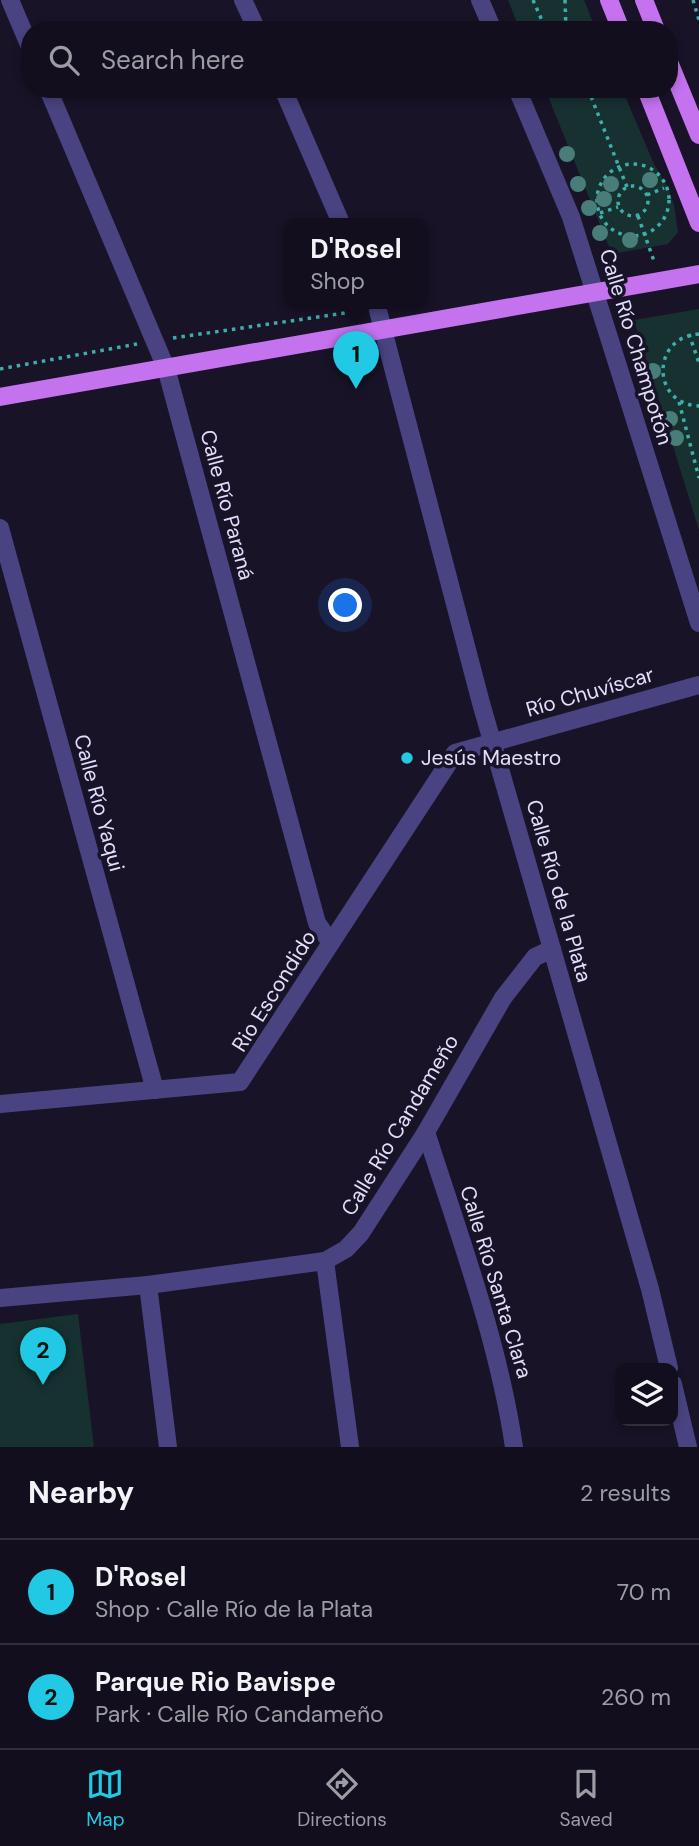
<!DOCTYPE html>
<meta charset="utf-8">
<style>
:root{--surface:#120e1d;--page:#1f1c2a;--text:#f1f3f6;--muted:#9c9ca4;--line:#312e3b;--accent:#21c9e4}
body{margin:0;font-family:"DM Sans",sans-serif;background:var(--page);color:var(--text)}
.controls{position:absolute;right:21px;bottom:21px;display:grid;overflow:hidden;border-radius:14px;box-shadow:0 4px 10px #0003}
.controls button{width:63px;height:63px;display:grid;place-items:center;padding:0;border:0;border-bottom:2px solid var(--line);background:var(--surface);color:var(--text);font:35px sans-serif}
.you{position:absolute;left:346px;top:606px;width:24px;height:24px;margin:-18px;border:5px solid #fff;border-radius:50%;background:#1a73e8;box-shadow:0 0 0 10px #1a73e833}
.badge{display:grid;place-items:center;width:46px;height:46px;border-radius:50%;background:var(--accent);color:#111;font-size:23px;font-weight:700}
.pin{position:absolute;translate:-50% -58px;filter:drop-shadow(0 2px 4px #0008)}
.pin::after{content:'';position:absolute;top:37px;width:24px;height:21px;background:inherit;clip-path:polygon(0 0,100% 0,50% 100%)}
.popup{position:absolute;left:284px;top:218px;width:144px;height:91px;box-sizing:border-box;display:grid;place-content:center;border-radius:14px;background:var(--surface);filter:drop-shadow(0 2px 5px #0005);font-size:23px;white-space:nowrap;color:var(--muted)}
.popup b{font-size:26px;color:var(--text)}
.popup::after{content:'';position:absolute;left:50%;top:100%;margin-left:-14px;border:14px solid transparent;border-top-color:var(--surface)}
.list{margin:0;padding:0;list-style:none}
h2{display:flex;justify-content:space-between;align-items:center;height:91px;margin:0;padding:0 28px;font-size:30px}
h2 small{font-size:23px;font-weight:400;color:var(--muted)}
.list li{display:grid;grid-template-columns:46px 1fr auto;gap:21px;align-items:center;box-sizing:border-box;height:105px;padding:0 28px;border-top:2px solid var(--line)}
.list b{display:block;font-size:26px;white-space:nowrap}
.list p{margin:0;font-size:23px;white-space:nowrap;color:var(--muted)}
.list em{font-size:23px;font-style:normal;color:var(--muted)}
.icon{flex:none;width:38px;height:38px;fill:none;stroke:currentColor;stroke-width:2;stroke-linecap:round;stroke-linejoin:round}
.map{position:relative;flex:none;width:699px;height:1447px;overflow:hidden}
.search{position:absolute;background:var(--surface);box-shadow:0 4px 10px #0003;left:21px;right:21px;top:21px;height:77px;display:flex;align-items:center;gap:18px;box-sizing:border-box;padding:0 24px;border-radius:28px;color:var(--muted);font-size:26px}
.sheet{height:301px;background:var(--surface)}
nav{display:flex;justify-content:space-around;align-items:center;box-sizing:border-box;height:98px;border-top:2px solid var(--line);background:var(--surface);font-size:19px;color:var(--muted)}
nav a{display:grid;justify-items:center;gap:4px}
nav .on{color:var(--accent)}
.map>svg:first-child{display:block}
</style>
<div class="map">
<svg width="699" height="1447" viewBox="0 0 699 1447">
<rect width="100%" height="100%" fill="#181327"/>
<!-- green -->
<g fill="#173131">
<path d="M 508,0 L 584,0 L 596,30 L 520,30 Z"/>
<path d="M 545,89 L 622,89 L 654,164 L 668,187 L 674,205 L 678,232 L 668,244 L 612,254 Z"/>
<path d="M 699,309 L 699,530 L 634,320 Z"/>
<path d="M 78,1314 L 94,1447 L 0,1447 L 0,1324 Z"/>
</g>
<g fill="none" stroke-linecap="round" stroke-linejoin="round">
<!-- path -->
<g stroke="#3fadab" stroke-width="3.5" stroke-dasharray="3.5 5" stroke-linecap="butt">
<path d="M 533,0 L 544,25 L 552,30"/>
<path d="M 565,0 L 566,30"/>
<path d="M 693,0 L 699,20"/>
<path d="M 588,89 L 627,187"/>
<circle cx="633" cy="200" r="36"/>
<circle cx="633" cy="201" r="15"/>
<path d="M 647,195 L 664,188"/>
<path d="M 600,213 L 618,207"/>
<path d="M 638,216 L 654,261"/>
<path d="M 689,334 L 699,363"/>
<path d="M 699,334 C 651,337 651,404 699,406"/>
<path d="M 173,338 L 359,311"/>
<path d="M 0,369 L 137,344"/>
<path d="M 679,402 L 699,478"/>
</g>
<!-- minor -->
<g stroke="#494481" stroke-width="18">
<path d="M 10,0 L 30,47"/>
<path d="M 243,0 L 257,30"/>
<path d="M 480,0 L 493,30"/>
<path d="M 48,89 L 166,368 L 317,923 L 331,943"/>
<path d="M 283,89 L 341,223"/>
<path d="M 517,89 L 571,217 L 699,623"/>
<path d="M 376,303 L 481,703 L 650,1289 L 669,1368"/>
<path d="M 0,528 L 155,1090"/>
<path d="M 0,1104 L 240,1082 L 455,753 L 699,685"/>
<path d="M 426,1132 C 459,1235 498,1339 514,1447"/>
<path d="M 325,1261 L 350,1447"/>
<path d="M 148,1285 L 168,1447"/>
<path d="M 0,1298 L 148,1285 L 325,1261 L 346,1249 L 361,1233 L 426,1132 L 503,998 L 535,957 L 552,949"/>
<path d="M 673,1384 L 688,1447"/>
</g>
<!-- primary -->
<g stroke="#c472ee" stroke-width="18">
<path d="M 609,0 L 621,30"/>
<path d="M 644,0 L 656,30"/>
<path d="M 669,62 L 699,135"/>
<path d="M 646,89 L 699,223"/>
<path d="M 0,397 L 699,274"/>
</g>
</g>
<!-- trees -->
<g fill="#497d7a">
<circle cx="567" cy="154" r="8"/>
<circle cx="650" cy="180" r="8"/>
<circle cx="578" cy="184" r="8"/>
<circle cx="611" cy="184" r="8"/>
<circle cx="604" cy="199" r="8"/>
<circle cx="589" cy="208" r="8"/>
<circle cx="600" cy="233" r="8"/>
<circle cx="630" cy="240" r="8"/>
<circle cx="653" cy="371" r="8"/>
<circle cx="670" cy="419" r="8"/>
<circle cx="676" cy="438" r="8"/>
</g>
<!-- markers -->
<circle fill="#21c9e4" stroke="#181327" stroke-width="2.5" cx="407" cy="758" r="7"/>
<g text-anchor="middle" dominant-baseline="central" stroke-width="7" stroke-linejoin="round" paint-order="stroke">
<!-- street labels -->
<g font-size="21" fill="#e2defb" stroke="#181327">
<text transform="translate(636 347) rotate(73)">Calle Río Champotón</text>
<text transform="translate(227 505) rotate(75)">Calle Río Paraná</text>
<text transform="translate(590 692) rotate(-16)">Río Chuvíscar</text>
<text transform="translate(99 803) rotate(75)">Calle Río Yaqui</text>
<text transform="translate(559 891) rotate(74)">Calle Río de la Plata</text>
<text transform="translate(274 991) rotate(-58)">Rio Escondido</text>
<text transform="translate(400 1125) rotate(-59)">Calle Río Candameño</text>
<text transform="translate(496 1282) rotate(73)">Calle Río Santa Clara</text>
</g>
<!-- poi labels -->
<g font-size="21" fill="#e2defb" stroke="#181327" text-anchor="start">
<text x="421" y="758">Jesús Maestro</text>
</g>
</g>
</svg>
<div class="controls">
<button><svg class="icon" aria-label="layers" viewBox="0 0 24 24"><path d="M12 4l9 5-9 5-9-5zM3 14l9 5 9-5"/></svg></button>
</div>
<div class="you"></div>
<div class="pin badge" style="left:356px;top:389px">1</div>
<div class="popup"><b>D'Rosel</b>Shop</div>
<div class="pin badge" style="left:43px;top:1385px">2</div>
<div class="search"><svg class="icon" aria-label="search" viewBox="0 0 24 24"><circle cx="10" cy="10" r="6"/><path d="M15 15l6 6"/></svg>Search here</div>
</div>
<section class="sheet">
<h2>Nearby<small>2 results</small></h2>
<ul class="list">
<li><span class="badge">1</span><div><b>D'Rosel</b><p>Shop · Calle Río de la Plata</p></div><em>70 m</em></li>
<li><span class="badge">2</span><div><b>Parque Rio Bavispe</b><p>Park · Calle Río Candameño</p></div><em>260 m</em></li>
</ul>
</section>
<nav>
<a class="on"><svg class="icon" aria-label="map" viewBox="0 0 24 24"><path d="M3 6l6-2 6 2 6-2v14l-6 2-6-2-6 2zM9 4v14M15 6v14"/></svg>Map</a>
<a><svg class="icon" aria-label="directions" viewBox="0 0 24 24"><path d="M12 3l9 9-9 9-9-9zM9 14v-3h6M13 9l2 2-2 2"/></svg>Directions</a>
<a><svg class="icon" aria-label="saved" viewBox="0 0 24 24"><path d="M7 4h10v16l-5-4-5 4z"/></svg>Saved</a>
</nav>
